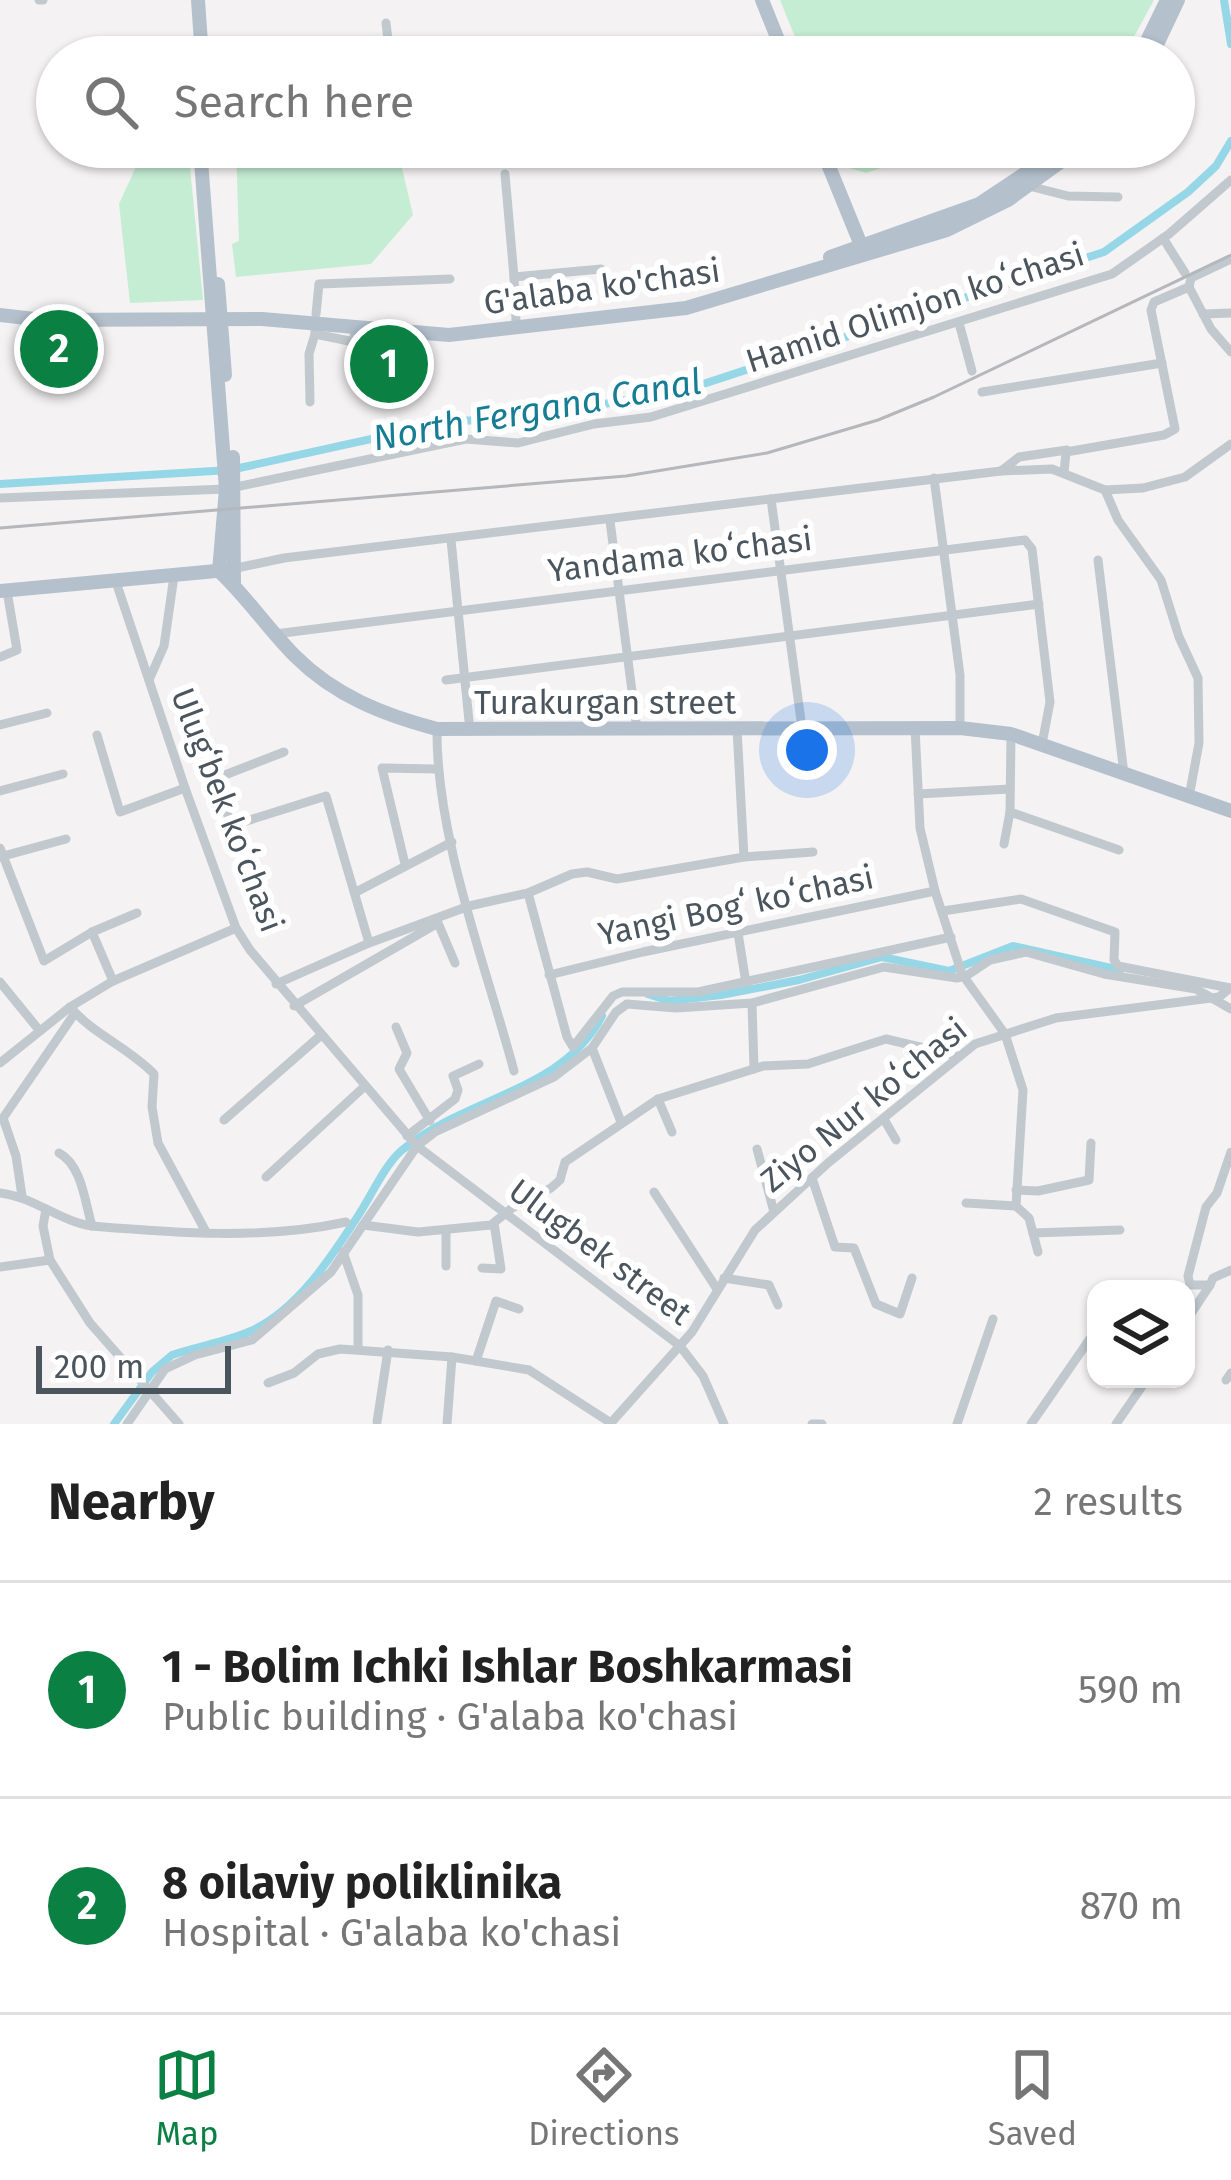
<!DOCTYPE html>
<meta charset="utf-8">
<style>
:root{--surface:#fff;--page:#f6f6f6;--text:#222;--muted:#767676;--line:#e0e0e0;--accent:#0b8043}
body{margin:0;font-family:"Fira Sans",sans-serif;background:var(--page);color:var(--text)}
.controls{position:absolute;right:36px;bottom:36px;display:grid;overflow:hidden;border-radius:24px;box-shadow:0 3px 9px #0004}
.controls button{width:108px;height:108px;display:grid;place-items:center;padding:0;border:0;border-bottom:3px solid var(--line);background:var(--surface);color:var(--text);font:60px sans-serif}
.scale{position:absolute;left:36px;bottom:30px;width:195px;box-sizing:border-box;padding-left:12px;border:6px solid #4b555e;border-top:0;font-size:33px;line-height:42px;white-space:nowrap;color:#4b555e;-webkit-text-stroke:9px #fff;paint-order:stroke}
.you{position:absolute;left:807px;top:750px;width:42px;height:42px;margin:-30px;border:9px solid #fff;border-radius:50%;background:#1a73e8;box-shadow:0 0 0 18px #1a73e833}
.badge{display:grid;place-items:center;width:78px;height:78px;border-radius:50%;background:var(--accent);color:#fff;font-size:39px;font-weight:700}
.pin{position:absolute;translate:-50% -50%;border:6px solid #fff;box-shadow:0 3px 12px #0006}
.list{margin:0;padding:0;list-style:none}
h2{display:flex;justify-content:space-between;align-items:center;height:156px;margin:0;padding:0 48px;font-size:51px}
h2 small{font-size:39px;font-weight:400;color:var(--muted)}
.list li{display:grid;grid-template-columns:78px 1fr auto;gap:36px;align-items:center;box-sizing:border-box;height:216px;padding:0 48px;border-top:3px solid var(--line)}
.list b{display:block;font-size:45px;white-space:nowrap}
.list p{margin:0;font-size:39px;white-space:nowrap;color:var(--muted)}
.list em{font-size:39px;font-style:normal;color:var(--muted)}
.icon{flex:none;width:66px;height:66px;fill:none;stroke:currentColor;stroke-width:2;stroke-linecap:round;stroke-linejoin:round}
.map{position:relative;flex:none;width:1231px;height:1424px;overflow:hidden}
.search{position:absolute;background:var(--surface);box-shadow:0 3px 9px #0004;left:36px;right:36px;top:36px;height:132px;display:flex;align-items:center;gap:30px;box-sizing:border-box;padding:0 42px;border-radius:66px;color:var(--muted);font-size:45px}
.sheet{height:588px;background:var(--surface)}
nav{display:flex;justify-content:space-around;align-items:center;box-sizing:border-box;height:168px;border-top:3px solid var(--line);background:var(--surface);font-size:33px;color:var(--muted)}
nav a{display:grid;justify-items:center;gap:6px}
nav .on{color:var(--accent)}
.map>svg:first-child{display:block}
</style>
<div class="map">
<svg width="1231" height="1424" viewBox="0 0 1231 1424">
<rect width="100%" height="100%" fill="#f4f2f2"/>
<!-- green -->
<g fill="#c5edd3">
<path d="M 780,0 L 1154,0 L 1123,57 L 803,57 Z"/>
<path d="M 145,147 L 188,147 L 203,300 L 130,303 L 119,204 Z"/>
<path d="M 236,147 L 397,147 L 413,215 L 371,264 L 236,277 L 232,244 L 239,241 Z"/>
<path d="M 838,147 L 945,147 L 866,173 L 846,167 Z"/>
</g>
<g fill="none" stroke-linecap="round" stroke-linejoin="round">
<!-- canal -->
<g stroke="#95d7e6" stroke-width="8">
<path d="M 1224,0 L 1231,44"/>
<path d="M 0,484 L 230,470 L 453,421 L 523,419 L 691,388 L 1104,252 L 1188,192 L 1216,166 L 1231,141"/>
<path d="M 648,994 L 669,1001 L 721,995 L 799,980 L 882,957 L 949,971 L 1013,946 L 1120,970"/>
<path d="M 114,1424 L 152,1372 L 172,1355 C 198,1346 226,1342 251,1331 C 297,1310 330,1259 356,1219 C 370,1199 383,1167 401,1151 C 464,1097 562,1093 602,1016"/>
</g>
<!-- minor -->
<g stroke="#c1c9cf" stroke-width="9">
<path d="M 39,0 L 43,0"/>
<path d="M 386,23 L 390,57"/>
<path d="M 591,57 L 600,57"/>
<path d="M 505,174 L 514,277"/>
<path d="M 1029,186 L 1068,196 L 1118,197"/>
<path d="M 1163,238 L 1185,273"/>
<path d="M 1189,287 L 1191,278 L 1231,259"/>
<path d="M 316,314 L 319,284 L 450,279"/>
<path d="M 1203,314 L 1231,313"/>
<path d="M 315,322 L 315,334 L 349,341 L 354,339 L 355,326"/>
<path d="M 516,322 L 514,277 L 601,269"/>
<path d="M 959,323 L 972,371"/>
<path d="M 982,392 L 1162,363"/>
<path d="M 310,402 L 309,354 L 315,334"/>
<path d="M 1001,471 L 1019,457 L 1067,450"/>
<path d="M 1064,473 L 1066,452 L 1164,435 L 1175,429 L 1151,310 L 1154,302 L 1189,287 L 1211,329 L 1231,352"/>
<path d="M 934,478 L 960,675 L 960,728"/>
<path d="M 1105,490 L 1118,520 L 1161,580 L 1179,637 L 1198,678 L 1199,743 L 1189,797"/>
<path d="M 0,498 L 226,489 L 466,439 L 518,443 L 594,424 L 651,417 L 1112,274 L 1169,234 L 1231,180"/>
<path d="M 771,499 L 802,728"/>
<path d="M 610,521 L 637,730"/>
<path d="M 451,540 L 470,731"/>
<path d="M 1098,560 L 1124,774"/>
<path d="M 232,569 L 284,558 L 1001,471 L 1052,469 L 1105,490 L 1143,488 L 1185,477 L 1231,444"/>
<path d="M 116,582 L 185,788 L 236,928 L 250,950 L 417,1146 L 680,1346 L 703,1376 L 724,1424"/>
<path d="M 275,634 L 1025,540 L 1032,549 L 1050,702 L 1042,744"/>
<path d="M 0,657 L 17,650 L 7,591"/>
<path d="M 149,680 L 164,646 L 174,576"/>
<path d="M 446,680 L 1039,604"/>
<path d="M 0,725 L 47,713"/>
<path d="M 915,728 L 920,828 L 935,891 L 962,974 L 1005,1034 L 1023,1090 L 1016,1206 L 1029,1218 L 1038,1252"/>
<path d="M 437,729 C 436,838 486,965 514,1071"/>
<path d="M 737,729 L 744,857"/>
<path d="M 97,735 L 120,812 L 185,788"/>
<path d="M 284,752 L 217,778 L 228,816 L 237,824 L 326,796 L 369,943"/>
<path d="M 0,791 L 63,774"/>
<path d="M 918,794 L 1010,789"/>
<path d="M 1010,812 L 1119,850"/>
<path d="M 1004,844 L 1010,812 L 1011,734"/>
<path d="M 0,848 L 44,961 L 92,932 L 137,913"/>
<path d="M 0,857 L 66,839"/>
<path d="M 405,864 L 382,768 L 436,769"/>
<path d="M 356,892 L 452,842"/>
<path d="M 528,893 L 567,1037 L 573,1047 L 613,996 L 622,992 L 698,992 L 951,937"/>
<path d="M 943,911 L 1021,899 L 1115,932 L 1114,960 L 1118,966 L 1230,988"/>
<path d="M 92,932 L 113,981"/>
<path d="M 738,933 L 746,983"/>
<path d="M 549,975 L 643,952 L 935,891"/>
<path d="M 0,982 L 39,1030"/>
<path d="M 276,984 L 369,943 L 469,906 L 528,893 L 572,874 L 587,872 L 617,879 L 744,857 L 813,852"/>
<path d="M 752,1003 L 754,1069"/>
<path d="M 294,1006 L 438,923 L 455,963"/>
<path d="M 70,1007 C 94,1035 128,1047 154,1074 L 152,1107 L 158,1143 L 206,1232"/>
<path d="M 396,1027 L 407,1053 L 399,1069 L 430,1121"/>
<path d="M 592,1048 L 621,1122"/>
<path d="M 0,1063 L 70,1007 L 113,981 L 236,928"/>
<path d="M 658,1099 L 672,1132"/>
<path d="M 224,1120 L 320,1036"/>
<path d="M 885,1121 L 896,1140"/>
<path d="M 407,1136 L 455,1099 L 458,1090 L 453,1076 L 479,1064"/>
<path d="M 757,1149 L 774,1212"/>
<path d="M 59,1153 C 82,1165 85,1203 92,1226"/>
<path d="M 266,1177 L 365,1086"/>
<path d="M 812,1178 L 835,1247 L 854,1248 L 876,1304 L 900,1314 L 912,1278"/>
<path d="M 1016,1190 L 1038,1191 L 1089,1180 L 1091,1143"/>
<path d="M 654,1192 L 717,1289"/>
<path d="M 0,1193 C 34,1197 59,1221 92,1226 C 175,1233 264,1240 346,1222"/>
<path d="M 22,1196 L 16,1156 L 3,1118 L 75,1013"/>
<path d="M 966,1203 L 1016,1206"/>
<path d="M 46,1209 L 43,1226 L 50,1260"/>
<path d="M 363,1225 L 418,1232 L 491,1225 L 512,1208 L 551,1188 L 560,1180 L 565,1162 L 658,1099 L 763,1066 L 808,1064 L 886,1039 L 958,1056"/>
<path d="M 446,1232 L 446,1266"/>
<path d="M 1033,1233 L 1120,1230"/>
<path d="M 343,1252 L 358,1295 L 358,1348"/>
<path d="M 0,1267 L 50,1260 L 90,1323 L 179,1424"/>
<path d="M 482,1268 L 501,1269 L 494,1223"/>
<path d="M 724,1278 L 769,1285 L 778,1305"/>
<path d="M 1210,1285 L 1213,1278 L 1231,1270"/>
<path d="M 1186,1321 L 1210,1285 L 1190,1285 L 1188,1276 L 1206,1207 L 1217,1193 L 1231,1152"/>
<path d="M 476,1361 L 496,1301 L 519,1309"/>
<path d="M 1226,1380 L 1231,1373"/>
<path d="M 268,1383 L 294,1373 L 318,1354 L 340,1349 L 452,1357 L 529,1370 L 611,1423"/>
<path d="M 377,1422 L 388,1350"/>
<path d="M 127,1424 L 165,1369 L 195,1355 L 252,1340 L 331,1272 L 417,1146 L 435,1132 L 554,1077 L 592,1048 L 616,1012 L 627,1004 L 676,1008 L 752,1003 L 884,967 L 957,978 L 966,976 L 990,960 L 1026,952 L 1104,974 L 1196,989 L 1231,1009"/>
<path d="M 447,1424 L 452,1357"/>
<path d="M 610,1424 L 692,1332 L 755,1230 L 828,1163 L 975,1044 L 1056,1018 L 1219,997 L 1230,988"/>
<path d="M 812,1424 L 822,1424"/>
<path d="M 957,1424 L 993,1319"/>
<path d="M 1031,1424 L 1096,1330"/>
<path d="M 1116,1424 L 1147,1379"/>
</g>
<!-- major -->
<g stroke="#b4c1cd" stroke-width="14">
<path d="M 198,0 L 202,57"/>
<path d="M 762,0 L 785,57"/>
<path d="M 1139,57 L 1167,0"/>
<path d="M 1151,57 L 1178,0"/>
<path d="M 200,147 L 226,489 L 219,571 C 247,597 268,629 295,656 C 335,696 384,715 437,729 L 960,728 L 1011,734 L 1231,811"/>
<path d="M 821,147 L 863,250"/>
<path d="M 830,257 L 979,204 L 1065,147"/>
<path d="M 218,284 L 225,375"/>
<path d="M 0,315 L 43,320 L 262,319 L 449,335 L 686,308 L 947,230 L 1008,200 L 1081,147"/>
<path d="M 233,457 L 234,585"/>
<path d="M 0,591 L 227,570"/>
</g>
<!-- rail -->
<path stroke="#b4b7bb" stroke-width="3" d="M 0,528 L 626,476 L 767,453 L 878,420 L 934,397 L 1231,255"/>
</g>
<g text-anchor="middle" dominant-baseline="central" stroke-width="12" stroke-linejoin="round" paint-order="stroke">
<!-- street labels -->
<g font-size="33" fill="#4b555e" stroke="#fff">
<text transform="translate(602 287) rotate(-8)">G'alaba ko'chasi</text>
<text transform="translate(915 308) rotate(-18)">Hamid Olimjon koʻchasi</text>
<text transform="translate(680 555) rotate(-7)">Yandama koʻchasi</text>
<text x="605" y="703">Turakurgan street</text>
<text transform="translate(227 810) rotate(69)">Ulugʻbek koʻchasi</text>
<text transform="translate(736 906) rotate(-12)">Yangi Bogʻ koʻchasi</text>
<text transform="translate(864 1105) rotate(-39)">Ziyo Nur koʻchasi</text>
<text transform="translate(600 1252) rotate(37)">Ulugbek street</text>
</g>
<!-- water labels -->
<g font-size="36" font-style="italic" fill="#177d94" stroke="#fff">
<text transform="translate(537 410) rotate(-10)">North Fergana Canal</text>
</g>
</g>
</svg>
<div class="controls">
<button><svg class="icon" aria-label="layers" viewBox="0 0 24 24"><path d="M12 4l9 5-9 5-9-5zM3 14l9 5 9-5"/></svg></button>
</div>
<div class="scale">200 m</div>
<div class="you"></div>
<div class="pin badge" style="left:389px;top:364px">1</div>
<div class="pin badge" style="left:59px;top:349px">2</div>
<div class="search"><svg class="icon" aria-label="search" viewBox="0 0 24 24"><circle cx="10" cy="10" r="6"/><path d="M15 15l6 6"/></svg>Search here</div>
</div>
<section class="sheet">
<h2>Nearby<small>2 results</small></h2>
<ul class="list">
<li><span class="badge">1</span><div><b>1 - Bolim Ichki Ishlar Boshkarmasi</b><p>Public building · G'alaba ko'chasi</p></div><em>590 m</em></li>
<li><span class="badge">2</span><div><b>8 oilaviy poliklinika</b><p>Hospital · G'alaba ko'chasi</p></div><em>870 m</em></li>
</ul>
</section>
<nav>
<a class="on"><svg class="icon" aria-label="map" viewBox="0 0 24 24"><path d="M3 6l6-2 6 2 6-2v14l-6 2-6-2-6 2zM9 4v14M15 6v14"/></svg>Map</a>
<a><svg class="icon" aria-label="directions" viewBox="0 0 24 24"><path d="M12 3l9 9-9 9-9-9zM9 14v-3h6M13 9l2 2-2 2"/></svg>Directions</a>
<a><svg class="icon" aria-label="saved" viewBox="0 0 24 24"><path d="M7 4h10v16l-5-4-5 4z"/></svg>Saved</a>
</nav>
